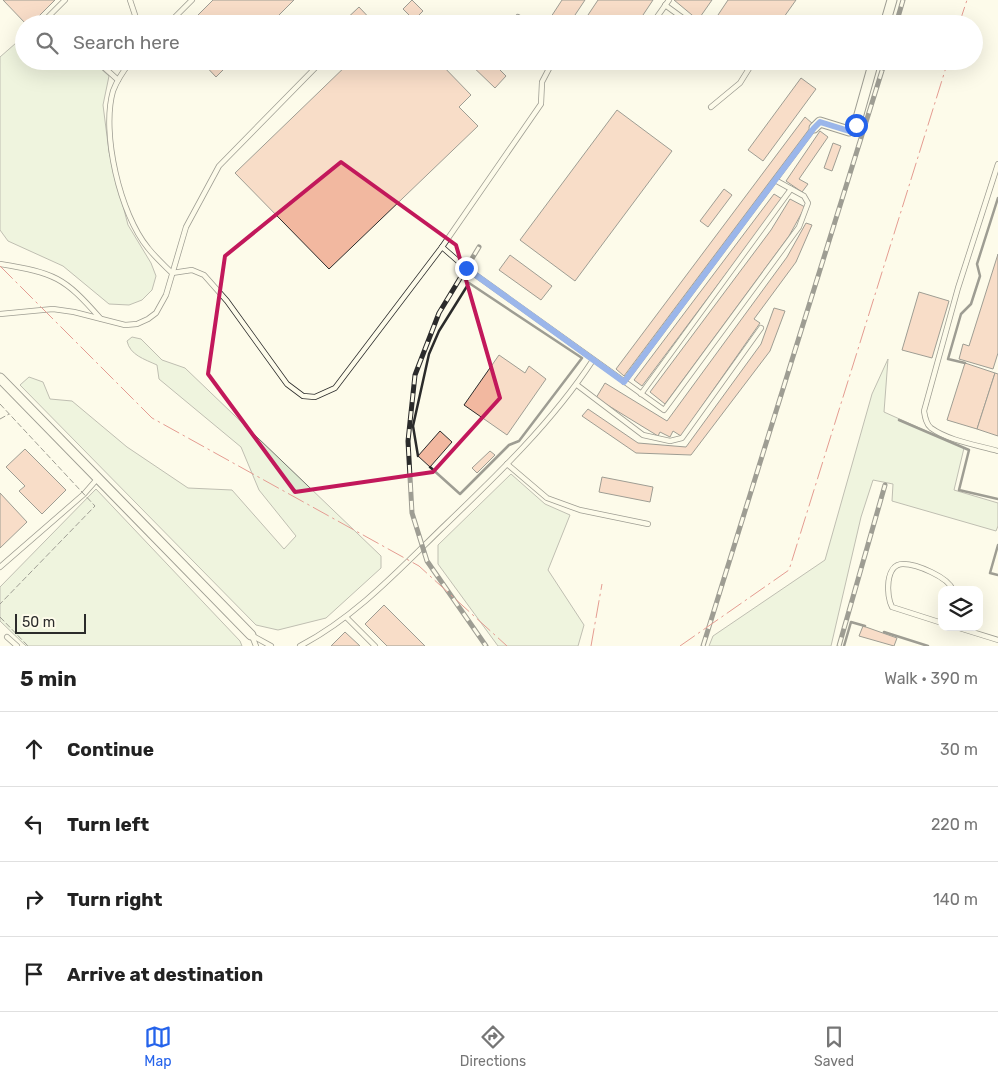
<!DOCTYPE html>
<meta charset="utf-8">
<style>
:root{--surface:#fff;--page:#f2f2f2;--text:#222;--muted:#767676;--line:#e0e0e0;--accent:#2563eb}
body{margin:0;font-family:Rubik,sans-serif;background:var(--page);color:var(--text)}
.controls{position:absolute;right:15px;bottom:15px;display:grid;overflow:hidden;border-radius:10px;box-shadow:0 5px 20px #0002}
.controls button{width:45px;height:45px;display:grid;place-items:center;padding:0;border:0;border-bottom:1px solid var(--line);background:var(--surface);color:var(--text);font:25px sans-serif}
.scale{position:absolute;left:15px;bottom:12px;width:71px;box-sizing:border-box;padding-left:5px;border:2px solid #2b2b2b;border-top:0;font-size:14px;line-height:18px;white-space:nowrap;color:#2b2b2b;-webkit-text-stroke:4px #fdfbea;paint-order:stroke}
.stop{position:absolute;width:15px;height:15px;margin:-11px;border:4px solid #2563eb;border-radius:50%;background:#fff}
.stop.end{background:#2563eb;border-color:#fff;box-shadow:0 1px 5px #0008}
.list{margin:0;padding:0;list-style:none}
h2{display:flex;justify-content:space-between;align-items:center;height:65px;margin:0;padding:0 20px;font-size:21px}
h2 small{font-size:16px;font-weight:400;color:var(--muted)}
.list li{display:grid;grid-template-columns:32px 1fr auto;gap:15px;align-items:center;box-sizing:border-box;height:75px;padding:0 20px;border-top:1px solid var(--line)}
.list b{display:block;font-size:19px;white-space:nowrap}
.list em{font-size:16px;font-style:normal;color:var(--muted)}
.icon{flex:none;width:28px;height:28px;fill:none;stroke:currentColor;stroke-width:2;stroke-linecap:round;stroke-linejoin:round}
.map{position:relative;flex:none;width:998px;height:646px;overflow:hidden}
.search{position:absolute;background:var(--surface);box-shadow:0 5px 20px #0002;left:15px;right:15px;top:15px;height:55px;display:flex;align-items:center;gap:12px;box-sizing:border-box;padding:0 18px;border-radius:28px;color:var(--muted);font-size:19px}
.sheet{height:365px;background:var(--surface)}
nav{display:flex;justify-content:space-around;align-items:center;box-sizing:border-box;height:70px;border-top:1px solid var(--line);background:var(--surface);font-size:14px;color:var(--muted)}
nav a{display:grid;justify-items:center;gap:2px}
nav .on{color:var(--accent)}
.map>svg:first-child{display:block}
</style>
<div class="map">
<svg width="998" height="646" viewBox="0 0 998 646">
<rect width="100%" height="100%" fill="#fdfbea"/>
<!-- green -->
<g fill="#deebd1" stroke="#74746e">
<path d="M 24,36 L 24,61 L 92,61 L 109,76 L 103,105 L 109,152 L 128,225 L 151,263 L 156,276 L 152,290 L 142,300 L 129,305 L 109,304 L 63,266 L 8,241 L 0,230 L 0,57 Z"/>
<path d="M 132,337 L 141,339 L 162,360 L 185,368 L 381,556 L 381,568 L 326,618 L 278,630 L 256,625 L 20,385 L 29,377 L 43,382 L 50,399 L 72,401 L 127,447 L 188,488 L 232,490 L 284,549 L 296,536 L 259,490 L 241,447 L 159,379 L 157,365 C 144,359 130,355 127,341 Z"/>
<path d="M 888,359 L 884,412 L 964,448 L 954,490 L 998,503 L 998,526 L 996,531 L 892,501 L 893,484 L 873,480 L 861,517 L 831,646 L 709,646 L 713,636 L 825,560 L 872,394 Z"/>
<path d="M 511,474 L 545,504 L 570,515 L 548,570 L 584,625 L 578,646 L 498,646 L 438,564 L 438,545 Z"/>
<path d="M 96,489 L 240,641 L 242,646 L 26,646 L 0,621 L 0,587 Z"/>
</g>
<!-- building -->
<g fill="#f2b8a0" stroke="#2b2b2b">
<path d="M 3,0 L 55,0 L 31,24 L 26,24 Z"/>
<path d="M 213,0 L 294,0 L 270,24 L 189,24 Z"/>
<path d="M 412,0 L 423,11 L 414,20 L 403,9 Z"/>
<path d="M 562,0 L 585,0 L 569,24 L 549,24 L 547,23 Z"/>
<path d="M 598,0 L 653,0 L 637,24 L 582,24 Z"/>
<path d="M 674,0 L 712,0 L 698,20 Z"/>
<path d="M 728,0 L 796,0 L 779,24 L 712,24 Z"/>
<path d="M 359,7 L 375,24 L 341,24 Z"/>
<path d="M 201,61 L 232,61 L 216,77 Z"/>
<path d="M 351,61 L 438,61 L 471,95 L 459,107 L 478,126 L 329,269 L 235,173 Z"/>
<path d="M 467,61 L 491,61 L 506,76 L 495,88 Z"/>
<path d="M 801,78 L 816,89 L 763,161 L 748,150 Z"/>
<path d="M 617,110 L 672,151 L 575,281 L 520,240 Z"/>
<path d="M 805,117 L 813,124 L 624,376 L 616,369 Z"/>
<path d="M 820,131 L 828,137 L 799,179 L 808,184 L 802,192 L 786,181 Z"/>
<path d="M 833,143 L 841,146 L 832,171 L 824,168 Z"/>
<path d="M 724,189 L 732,195 L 708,227 L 700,221 Z"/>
<path d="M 774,194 L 782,199 L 642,386 L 634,380 Z"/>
<path d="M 790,199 L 805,207 L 789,236 L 665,404 L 650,392 L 771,230 Z"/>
<path d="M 806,223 L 812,225 L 796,262 L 754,319 L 760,323 L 681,436 L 673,431 L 670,437 L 660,432 L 658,436 L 596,398 L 605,383 L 667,421 L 787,257 Z"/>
<path d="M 998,254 L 998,353 L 993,369 L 959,359 L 963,344 L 969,346 Z"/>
<path d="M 510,255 L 552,286 L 541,300 L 499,270 Z"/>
<path d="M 919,292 L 949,301 L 932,358 L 902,350 Z"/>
<path d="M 774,308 L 785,311 L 770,351 L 691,455 L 636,453 L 582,416 L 588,409 L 638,443 L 686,447 L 761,344 Z"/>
<path d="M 499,355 L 525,373 L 529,366 L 546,379 L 507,435 L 464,405 Z"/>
<path d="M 965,363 L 995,373 L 977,429 L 947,420 Z"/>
<path d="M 995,373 L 998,374 L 998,436 L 977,429 Z"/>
<path d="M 440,431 L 452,442 L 430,467 L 418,456 Z"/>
<path d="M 25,449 L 66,490 L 42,514 L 19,491 L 25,486 L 6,467 Z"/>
<path d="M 490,451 L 495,455 L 477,473 L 472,468 Z"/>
<path d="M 602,477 L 653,487 L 650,502 L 599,492 Z"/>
<path d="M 0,493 L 27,522 L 0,548 Z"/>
<path d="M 384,605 L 425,646 L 387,646 L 365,624 Z"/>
<path d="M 863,626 L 897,638 L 894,646 L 859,636 Z"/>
<path d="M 345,632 L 360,646 L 331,646 Z"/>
</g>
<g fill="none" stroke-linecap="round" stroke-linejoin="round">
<defs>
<g id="service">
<path d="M 130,0 L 138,24"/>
<path d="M 665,5 L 691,24"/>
<path d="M 518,17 L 528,24"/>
<path d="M 54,24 L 47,18 L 65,0"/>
<path d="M 168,24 L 192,0"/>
<path d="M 652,24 L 669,0"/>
<path d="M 97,61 L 118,80"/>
<path d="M 131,61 C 124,70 117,80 113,91 C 101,133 120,214 148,248 C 155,257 164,265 172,273 L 192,270 L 204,275 L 227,301 L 287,384 L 303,396 L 315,397 L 335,388 L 442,247 L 541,104 L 542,82 L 553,61"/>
<path d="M 583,61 L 585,63"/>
<path d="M 711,107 L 740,83 L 750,67 L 742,61"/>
<path d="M 998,164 L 958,288 L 924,411 C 925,417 926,424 931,428 C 949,441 977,445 998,451"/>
<path d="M 442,247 L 466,268 L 664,410 L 799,227 L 808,203 L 804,196 L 775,180"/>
<path d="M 0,264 C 55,273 64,277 100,318"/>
<path d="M 0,314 L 53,309 L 74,312 L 125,325 L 137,324 L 148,319 L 156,313 L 166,295 L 186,227 L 219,166 L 322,61"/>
<path d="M 624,382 L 814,128"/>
<path d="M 577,385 L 643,435 L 670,441 L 682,438 L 761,328"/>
<path d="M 641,394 L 791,189"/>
<path d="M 507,464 L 547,498 L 580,510 L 648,524"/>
<path d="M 0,567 L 84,494 L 98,478"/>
<path d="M 346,617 L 375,646"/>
<path d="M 942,623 L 892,607 C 886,596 885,564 903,564 C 917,564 948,577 953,590"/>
<path d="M 956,627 L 998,640"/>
<path d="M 251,635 L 271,646"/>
<path d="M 252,636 L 256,646"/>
<path d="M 7,637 L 17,646"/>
<path d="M 300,646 C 354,618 397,572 440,530 C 494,478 551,424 593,360"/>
</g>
<g id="minor">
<path d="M 885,24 L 892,0"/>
<path d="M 814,128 L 820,122 L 849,131 L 856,125 L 874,61"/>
<path d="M 0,378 L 251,635"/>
</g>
</defs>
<!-- service casing -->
<use href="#service" stroke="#2b2b2b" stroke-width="6"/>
<!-- minor casing -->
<use href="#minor" stroke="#2b2b2b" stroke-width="11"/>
<!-- service -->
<use href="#service" stroke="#fdfbea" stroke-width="4.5"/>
<!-- minor -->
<use href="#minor" stroke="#fdfbea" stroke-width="9"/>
<defs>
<g id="rail">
<path d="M 896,24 L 903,0"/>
<path d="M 479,247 L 439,313 L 415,375 L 408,441 L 412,513 L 427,561 L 486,646"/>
<path d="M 703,646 L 885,61"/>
<path d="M 839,646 L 885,485"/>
</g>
</defs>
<!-- rail casing -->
<use href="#rail" stroke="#2b2b2b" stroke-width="5"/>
<!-- rail -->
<use href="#rail" stroke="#fdfbea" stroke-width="3" stroke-dasharray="9" stroke-linecap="butt"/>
<!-- fence -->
<g stroke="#2b2b2b" stroke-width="1" stroke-dasharray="6 2.5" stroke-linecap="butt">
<path d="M 0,404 L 95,506 L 0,604"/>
<path d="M 0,419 L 9,414"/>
<path d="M 0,617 L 28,646"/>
</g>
<!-- wall -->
<g stroke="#2b2b2b" stroke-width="2.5">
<path d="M 965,363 L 948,359 L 961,314 L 971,304 L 980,276 L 977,264 L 998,198"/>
<path d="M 899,420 L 969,450 L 959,490 L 998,499"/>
<path d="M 418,456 L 413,426 L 429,354 L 439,331 L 469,283 L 582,358 L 519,441 L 509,445 L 460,494 L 430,467"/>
<path d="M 998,545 L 990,573 L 998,575"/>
<path d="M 884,632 L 928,646"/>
<path d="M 844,646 L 851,622 L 865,626"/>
</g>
<!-- power -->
<g stroke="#c62828" stroke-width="1" stroke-dasharray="18 4 2.5 4" stroke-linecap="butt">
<path d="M 959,24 L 967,0"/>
<path d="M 0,266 L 152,418 L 419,566 L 507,646"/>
<path d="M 591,646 L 602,584"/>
<path d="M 680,646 L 789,570 L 948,61"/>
</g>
</g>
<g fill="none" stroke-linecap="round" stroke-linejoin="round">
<!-- route -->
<path stroke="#2563eb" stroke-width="6" d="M 466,268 L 624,382 L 814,128 L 820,122 L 849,131 L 856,125"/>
</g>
<!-- marked area -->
<path d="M0 0H998V646H0ZM 341,162 L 456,245 L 500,398 L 433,472 L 295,492 L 208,374 L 225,256 Z" fill="#fdfbea" fill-opacity=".55" fill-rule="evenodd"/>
<path fill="none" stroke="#c2185b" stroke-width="4" stroke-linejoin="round" d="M 341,162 L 456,245 L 500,398 L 433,472 L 295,492 L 208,374 L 225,256 Z"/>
</svg>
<div class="controls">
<button><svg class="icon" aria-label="layers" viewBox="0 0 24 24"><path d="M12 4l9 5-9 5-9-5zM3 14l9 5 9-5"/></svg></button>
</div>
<div class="scale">50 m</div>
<div class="stop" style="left:856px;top:125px"></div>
<div class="stop end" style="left:466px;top:268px"></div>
<div class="search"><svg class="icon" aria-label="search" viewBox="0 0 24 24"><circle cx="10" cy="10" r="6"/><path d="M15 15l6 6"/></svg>Search here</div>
</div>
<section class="sheet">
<h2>5 min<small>Walk · 390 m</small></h2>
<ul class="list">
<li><svg class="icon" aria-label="ahead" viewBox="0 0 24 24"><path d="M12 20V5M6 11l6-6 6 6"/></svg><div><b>Continue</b></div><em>30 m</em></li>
<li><svg class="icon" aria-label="left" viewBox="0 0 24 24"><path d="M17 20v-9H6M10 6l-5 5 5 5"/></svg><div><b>Turn left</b></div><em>220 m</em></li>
<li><svg class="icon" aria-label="right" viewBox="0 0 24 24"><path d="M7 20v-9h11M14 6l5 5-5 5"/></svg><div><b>Turn right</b></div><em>140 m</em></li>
<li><svg class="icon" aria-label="arrive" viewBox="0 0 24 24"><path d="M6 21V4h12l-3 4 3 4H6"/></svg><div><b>Arrive at destination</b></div></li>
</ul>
</section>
<nav>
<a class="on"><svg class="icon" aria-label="map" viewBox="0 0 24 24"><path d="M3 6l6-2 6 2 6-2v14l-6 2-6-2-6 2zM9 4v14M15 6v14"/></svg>Map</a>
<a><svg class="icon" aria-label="directions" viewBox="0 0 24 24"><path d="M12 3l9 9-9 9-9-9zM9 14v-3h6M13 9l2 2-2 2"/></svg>Directions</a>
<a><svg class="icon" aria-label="saved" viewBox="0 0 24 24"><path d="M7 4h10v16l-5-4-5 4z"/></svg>Saved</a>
</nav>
